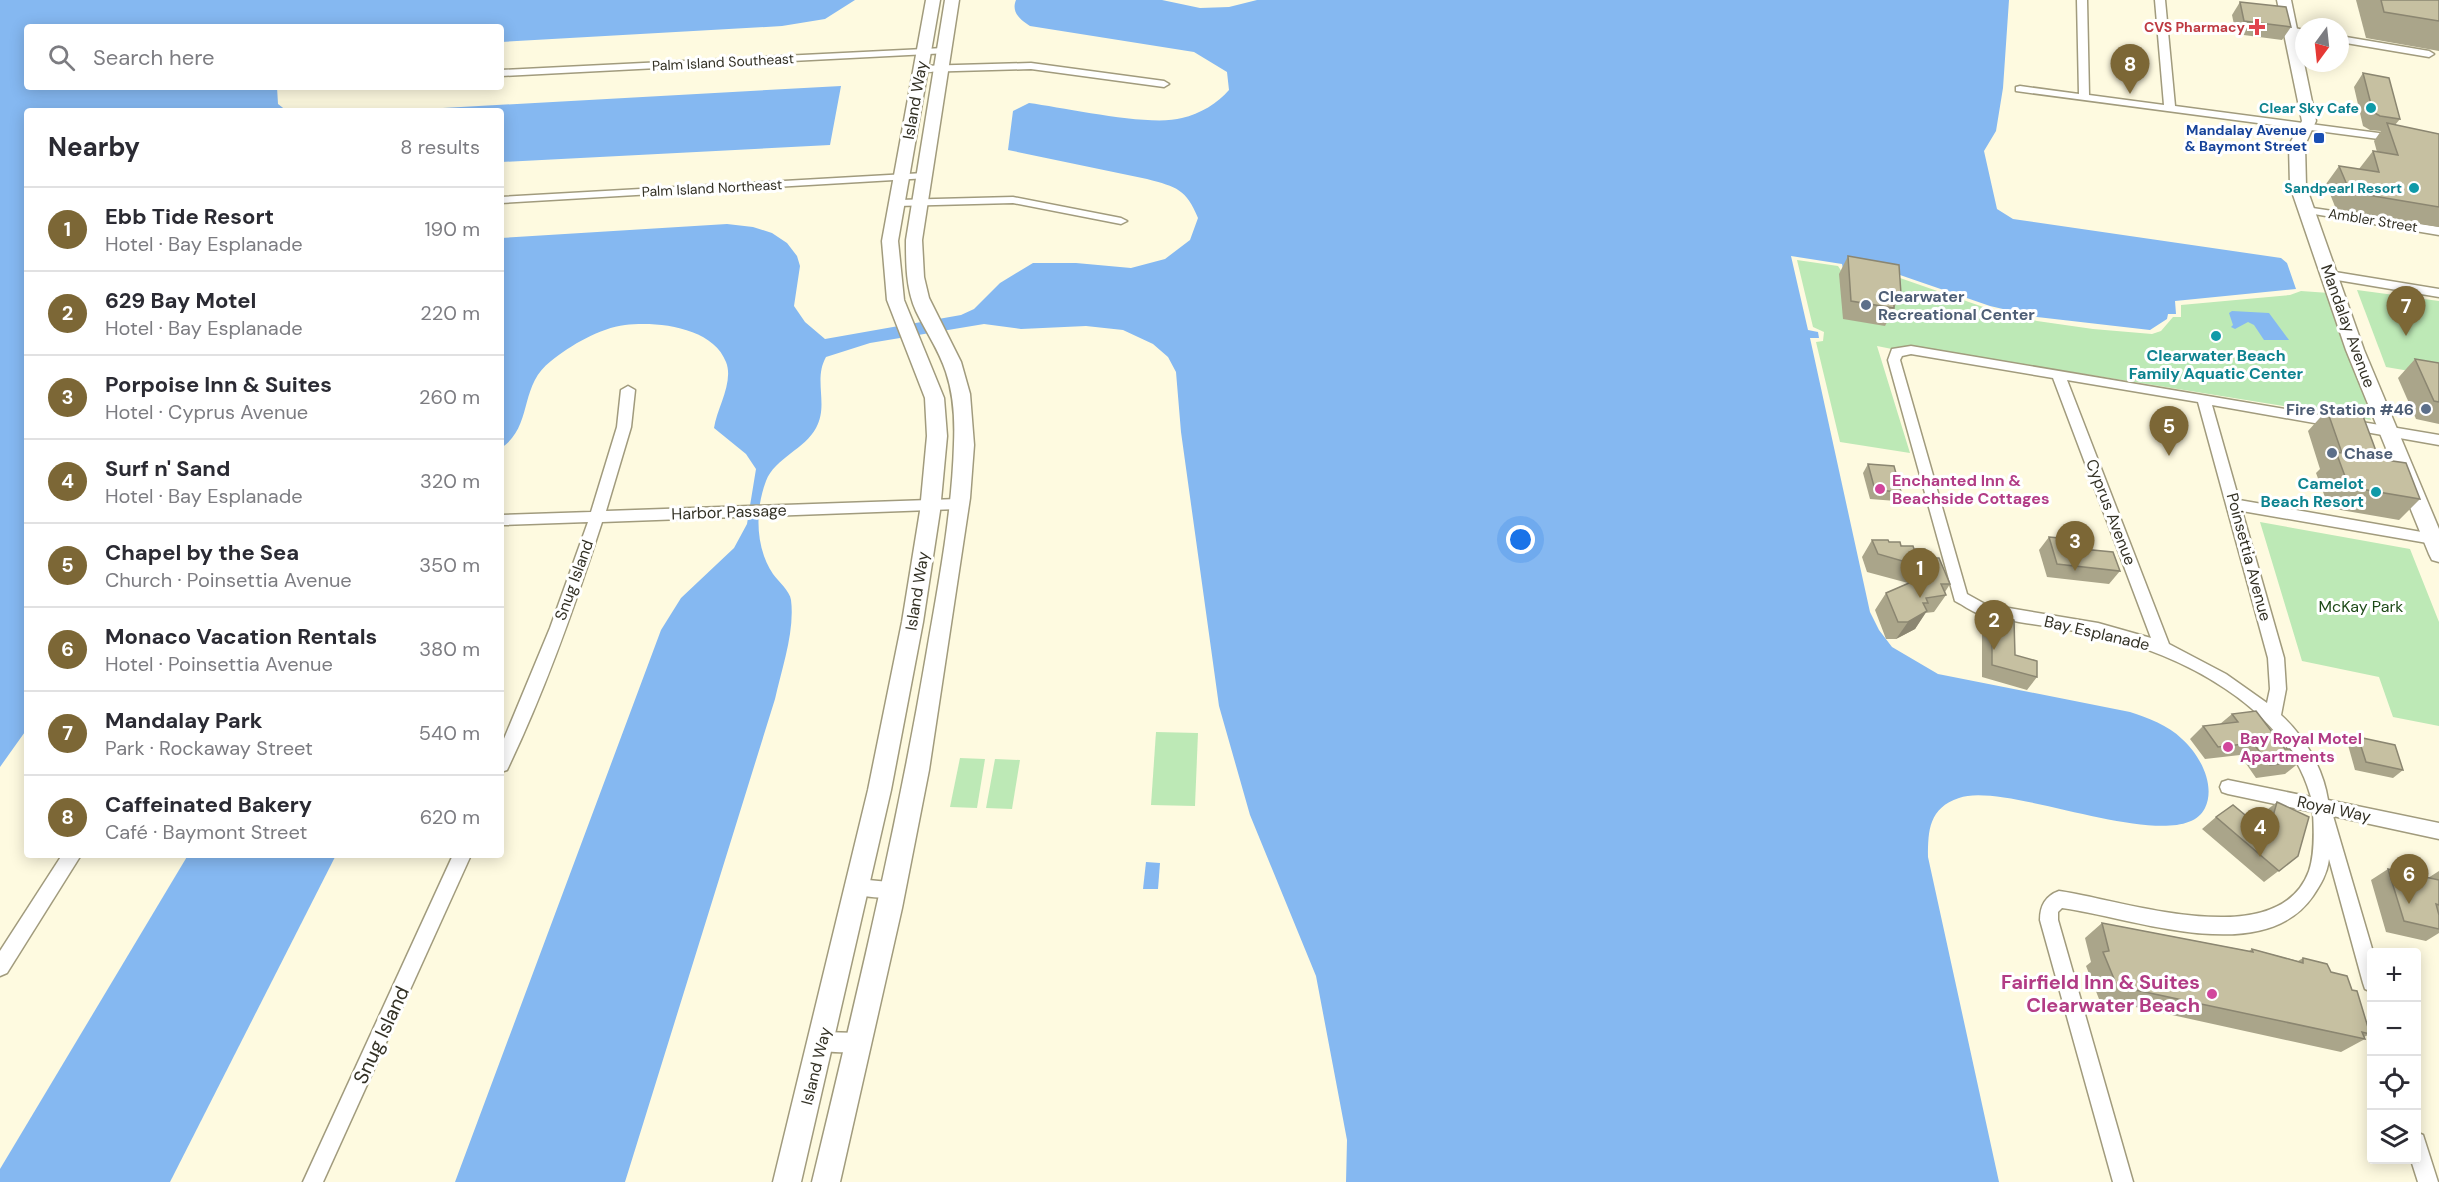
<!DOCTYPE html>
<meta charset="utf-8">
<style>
:root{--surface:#fff;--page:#f7f7f7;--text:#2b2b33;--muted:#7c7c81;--line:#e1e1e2;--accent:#7c6736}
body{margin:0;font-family:"DM Sans",sans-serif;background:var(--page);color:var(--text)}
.controls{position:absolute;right:18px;bottom:18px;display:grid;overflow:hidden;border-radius:6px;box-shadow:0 3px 15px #0003}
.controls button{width:54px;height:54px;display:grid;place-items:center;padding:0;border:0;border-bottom:2px solid var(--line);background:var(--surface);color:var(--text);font:30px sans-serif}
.compass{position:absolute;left:2295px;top:18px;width:54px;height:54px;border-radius:50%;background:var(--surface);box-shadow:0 3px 15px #0003;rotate:195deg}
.you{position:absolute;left:1521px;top:540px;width:21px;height:21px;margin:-15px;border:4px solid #fff;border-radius:50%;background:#1a73e8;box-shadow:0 0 0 9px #1a73e833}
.badge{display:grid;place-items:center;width:39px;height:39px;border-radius:50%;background:var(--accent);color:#fff;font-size:20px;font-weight:700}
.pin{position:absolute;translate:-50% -50px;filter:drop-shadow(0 2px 3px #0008)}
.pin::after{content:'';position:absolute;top:32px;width:21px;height:18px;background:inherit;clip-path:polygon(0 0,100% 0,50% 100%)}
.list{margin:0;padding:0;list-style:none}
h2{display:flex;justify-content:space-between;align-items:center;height:78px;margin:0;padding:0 24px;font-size:26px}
h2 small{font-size:20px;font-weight:400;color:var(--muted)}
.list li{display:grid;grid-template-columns:39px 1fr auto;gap:18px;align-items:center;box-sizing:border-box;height:84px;padding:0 24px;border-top:2px solid var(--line)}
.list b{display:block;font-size:22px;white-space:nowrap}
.list p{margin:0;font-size:20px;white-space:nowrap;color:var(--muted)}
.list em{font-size:20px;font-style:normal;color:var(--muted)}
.icon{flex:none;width:33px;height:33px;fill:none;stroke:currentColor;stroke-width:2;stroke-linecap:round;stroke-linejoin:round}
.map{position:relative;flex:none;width:2439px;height:1182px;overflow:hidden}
.search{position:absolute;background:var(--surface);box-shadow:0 3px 15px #0003;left:24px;top:24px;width:480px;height:66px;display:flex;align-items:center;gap:15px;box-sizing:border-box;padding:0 21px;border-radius:6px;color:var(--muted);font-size:22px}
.panel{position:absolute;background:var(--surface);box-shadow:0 3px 15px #0003;left:24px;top:108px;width:480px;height:750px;border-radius:6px}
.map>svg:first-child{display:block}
</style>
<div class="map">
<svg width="2439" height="1182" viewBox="0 0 2439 1182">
<rect width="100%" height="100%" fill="#fefae0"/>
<!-- green -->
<g fill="#bde9b6">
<path d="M 1797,260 L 1838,266 L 1842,272 L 1900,278 L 1989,309 L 2037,321 L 2093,329 L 2152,334 L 2161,331 L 2173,317 L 2181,317 L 2181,305 L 2290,295 L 2301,291 L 2329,293 L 2357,372 L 2371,420 L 1911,346 L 1892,349 L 1877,346 L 1910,453 L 1840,442 L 1816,342 L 1823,341 L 1824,332 L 1813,327 Z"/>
<path d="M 2357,290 L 2439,301 L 2439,376 L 2386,367 Z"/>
<path d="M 2260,522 L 2410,549 L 2439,622 L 2439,726 L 2393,717 L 2379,677 L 2302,661 Z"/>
<path d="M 1156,732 L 1198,733 L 1195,806 L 1151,805 Z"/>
<path d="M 960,758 L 985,759 L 977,808 L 950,807 Z"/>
<path d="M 995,759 L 1020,760 L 1012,809 L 986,808 Z"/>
</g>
<!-- water -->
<g fill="#85b8f1">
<path d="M 0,0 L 855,0 L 825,19 L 782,26 L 501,42 L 501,27 L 27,27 L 27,87 L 277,87 L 278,104 L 287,111 L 27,111 L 27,729 L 0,767 Z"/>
<path d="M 1016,0 L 1162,0 L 1200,8 L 1229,7 L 1257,0 L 2009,0 L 2003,88 L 1996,131 L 1984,151 L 1997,209 L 2013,219 L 2281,258 L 2287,263 L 2296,289 L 2175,301 L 2176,314 L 2168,314 L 2167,319 L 2150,330 L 2037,317 L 1990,306 L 1900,275 L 1843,269 L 1842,264 L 1791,256 L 1808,330 L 1818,332 L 1819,338 L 1810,338 L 1870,612 L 1879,630 L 1892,647 L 1938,674 L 2130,712 C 2148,718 2168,725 2182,739 C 2200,755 2216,785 2205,808 C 2180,860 2008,780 1959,798 C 1929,808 1928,830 1928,857 L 1999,1182 L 1346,1182 L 1347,1140 L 1316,976 L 1250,815 L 1219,706 L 1181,432 L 1176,372 L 1168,357 L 1153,344 L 1123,330 L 1086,326 L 1021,329 L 984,324 L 870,343 L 826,357 C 813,380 829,405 816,428 C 805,449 775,458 766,481 C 755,510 755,547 773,574 C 778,581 790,591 791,600 C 795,631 782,668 775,699 L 625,1182 L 455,1182 L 661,630 L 681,598 L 734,548 L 747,524 L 756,469 L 746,454 L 714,428 C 717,408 734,382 726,362 C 713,327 657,321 625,325 C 600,328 571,345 551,361 C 518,386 534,426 501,448 L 501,238 L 727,224 L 753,227 L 772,233 L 787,243 L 797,256 L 800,266 L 794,306 L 805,322 L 825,339 L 961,315 L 974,309 L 1000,283 L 1033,263 L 1076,263 L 1131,268 L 1165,259 L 1190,240 L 1198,218 C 1186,189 1177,187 1147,179 L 1008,150 L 1013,111 L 1029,103 C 1066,108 1150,127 1182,118 C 1200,114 1218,103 1229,90 L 1227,72 L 1194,52 L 1030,26 C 1020,20 1011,12 1016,0 Z"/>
<path d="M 841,86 L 830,145 L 501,162 L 501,111 L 389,111 Z"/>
<path d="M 2232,311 L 2269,313 L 2289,340 L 2264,340 L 2254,325 L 2248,322 L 2235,329 L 2231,327 L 2233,325 L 2229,313 Z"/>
<path d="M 188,855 L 336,855 L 170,1182 L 0,1182 L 0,1169 Z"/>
<path d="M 1146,862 L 1160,863 L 1158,889 L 1143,889 Z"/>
</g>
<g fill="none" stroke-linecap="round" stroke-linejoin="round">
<defs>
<g id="street">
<path d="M 2077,0 L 2087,0 L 2089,95 L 2164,105 L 2155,0 L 2165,0 L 2175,106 L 2439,141 L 2439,147 L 2016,91 L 2016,87 L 2020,86 L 2079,94 Z"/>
<path d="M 2290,27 L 2304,30 L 2304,36 L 2287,32 L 2287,28 Z"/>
<path d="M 2340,36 L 2429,51 L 2434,54 L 2429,57 L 2340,42 Z"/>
<path d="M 944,48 L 948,49 L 948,53 L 501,76 L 501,70 Z"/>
<path d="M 1031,63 L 1164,81 L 1169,84 L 1164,87 L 1031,69 L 921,72 L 916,69 L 921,66 Z"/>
<path d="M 924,173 L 930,176 L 928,178 L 501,203 L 501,197 Z"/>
<path d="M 1013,197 L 1121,218 L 1127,221 L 1121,224 L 1013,203 L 897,206 L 891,203 L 897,200 Z"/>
<path d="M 2306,207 L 2439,227 L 2439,235 L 2302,212 L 2300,210 Z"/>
<path d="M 2329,271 L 2439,289 L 2439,297 L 2325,278 L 2323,275 Z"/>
<path d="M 1911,346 L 2439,435 L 2439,445 L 2212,405 L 2239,500 L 2433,534 L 2439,537 L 2438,543 L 2433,544 L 2242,511 L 2284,658 L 2286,689 L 2281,715 C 2305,737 2323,768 2328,800 L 2439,823 L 2439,839 L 2333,816 L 2373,952 L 2372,992 L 2365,989 L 2363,983 L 2329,859 C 2327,874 2321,884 2313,896 C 2263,969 2131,917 2062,908 L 2058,912 L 2058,920 L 2133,1182 L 2113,1182 L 2040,920 C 2040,906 2045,896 2059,891 C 2120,899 2278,956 2309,871 C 2315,854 2314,830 2313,812 L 2228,794 L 2222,792 L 2220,787 L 2222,782 L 2228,780 L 2311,797 L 2310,794 C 2284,706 2180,653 2096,635 C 2071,630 2045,626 2019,622 C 2006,619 1992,618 1979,614 C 1971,611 1963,605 1955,601 L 1888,360 L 1892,349 ZM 1911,354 L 2053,378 L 2151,638 L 2098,623 L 1985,604 L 1967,594 L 1900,360 L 1902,356 ZM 2067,380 L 2198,402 L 2268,658 L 2270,689 L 2267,703 L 2226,674 L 2169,644 Z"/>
<path d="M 628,386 L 635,390 L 631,427 L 606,511 L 958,499 L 965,504 L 958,509 L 602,522 C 575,606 545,691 507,770 L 501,772 L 501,746 L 550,628 L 588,522 L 501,525 L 501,515 L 591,512 L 617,427 L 621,390 Z"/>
<path d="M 62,855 L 81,855 L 7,973 L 0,976 L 0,951 Z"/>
<path d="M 453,855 L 471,855 L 323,1182 L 303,1182 Z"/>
<path d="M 858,879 L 899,883 L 902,889 L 899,895 C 887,900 864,897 852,893 L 849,887 L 852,881 Z"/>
<path d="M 822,1032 L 859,1033 L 866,1035 L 869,1042 L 866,1049 C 853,1054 828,1053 815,1048 L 812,1041 L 815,1034 Z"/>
<path d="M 2416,1132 L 2423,1135 L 2438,1182 L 2418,1182 L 2411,1160 L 2416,1160 Z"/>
</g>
<g id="secondary">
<path d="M 926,0 L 940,0 L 898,241 L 904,300 L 944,398 L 947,436 L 940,511 L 923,622 L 891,790 L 801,1182 L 773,1182 L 868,790 L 902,622 L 920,511 L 927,436 L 925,398 L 887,300 L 882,241 Z"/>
<path d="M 945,0 L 959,0 L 922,240 L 924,277 L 929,298 L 961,362 L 970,394 L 974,445 L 970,498 L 929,770 L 902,908 L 840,1182 L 812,1182 C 854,1007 896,833 926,656 C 938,586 952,515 954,444 C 955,420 954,396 946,372 C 939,350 926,332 916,311 C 906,289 906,264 906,240 Z"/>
<path d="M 2277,0 L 2291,0 L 2316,121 L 2305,145 L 2306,186 L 2364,350 L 2439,529 L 2439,562 L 2432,560 L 2429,554 L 2346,350 L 2290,186 L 2289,145 L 2302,121 Z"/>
</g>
</defs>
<!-- street casing -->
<use href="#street" stroke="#a19b7d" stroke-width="3"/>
<!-- secondary casing -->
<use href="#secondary" stroke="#a19b7d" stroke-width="3"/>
<!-- street -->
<use href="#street" fill="#fff" fill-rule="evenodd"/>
<!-- secondary -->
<use href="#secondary" fill="#fff" fill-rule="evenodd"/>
</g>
<!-- wall -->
<g fill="#aaa58a">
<path d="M 2356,0 L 2439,0 L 2439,51 L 2366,38 Z"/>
<path d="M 2240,2 L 2291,27 L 2282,40 L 2236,34 L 2232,15 Z"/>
<path d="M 2363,73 L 2400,119 L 2395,125 L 2439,134 L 2439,227 L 2336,209 L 2326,184 L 2339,166 L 2359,169 L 2373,151 L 2377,152 L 2374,141 L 2381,131 L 2370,130 L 2363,126 L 2354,87 Z"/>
<path d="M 1848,256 L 1901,294 L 1885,326 L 1843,319 L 1839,274 Z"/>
<path d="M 2415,359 L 2439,363 L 2439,424 L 2416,419 L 2398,378 Z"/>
<path d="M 2327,410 L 2420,499 L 2399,520 L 2329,508 L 2316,473 L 2320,469 L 2308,431 Z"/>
<path d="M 1868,464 L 1901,492 L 1896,501 L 1870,499 L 1863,473 Z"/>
<path d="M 2049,537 L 2082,549 L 2120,571 L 2109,584 L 2047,577 L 2039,550 Z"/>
<path d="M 1872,540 L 1889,542 L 1914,549 L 1928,558 L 1950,584 L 1945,592 L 1946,595 L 1934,612 L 1925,613 L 1915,629 L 1896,639 L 1886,639 L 1875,610 L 1886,593 L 1908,583 L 1867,572 L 1862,557 Z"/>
<path d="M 1992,614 L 2015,655 L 2037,677 L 2027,690 L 1982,677 L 1982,627 Z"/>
<path d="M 2232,714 L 2285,749 L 2300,762 L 2285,774 L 2256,778 L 2240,755 L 2205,759 L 2190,739 L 2203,726 L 2220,724 Z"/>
<path d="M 2358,737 L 2403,770 L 2393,778 L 2355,770 L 2348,745 Z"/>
<path d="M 2277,802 L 2298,856 L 2264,882 L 2202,829 L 2216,817 L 2259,827 L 2263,813 Z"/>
<path d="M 2388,869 L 2428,878 L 2439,871 L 2439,933 L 2426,941 L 2386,932 L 2371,880 Z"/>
<path d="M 2102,923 L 2249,951 L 2252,949 L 2298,961 L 2303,958 L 2331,972 L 2352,990 L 2370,1034 L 2364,1037 L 2365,1039 L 2341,1052 L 2099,999 L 2086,966 L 2091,962 L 2085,938 Z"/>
</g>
<!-- shaded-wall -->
<path fill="#8b8671" d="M 1927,611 L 1915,629 L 1896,639 L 1908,622 Z"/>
<!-- building -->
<g fill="#c6c0a1" stroke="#8b8671" stroke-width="1.5">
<path d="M 2381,0 L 2439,0 L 2439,21 L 2384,12 Z"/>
<path d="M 2240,2 L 2286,7 L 2291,27 L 2244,21 Z"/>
<path d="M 2363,73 L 2389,78 L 2400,119 L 2380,116 L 2373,112 Z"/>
<path d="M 2387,123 L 2439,134 L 2439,207 L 2350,192 L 2339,166 L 2379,172 L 2373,151 L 2398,155 Z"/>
<path d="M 1848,256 L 1899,265 L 1901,294 L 1894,293 L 1894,308 L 1851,301 Z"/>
<path d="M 2415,359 L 2439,363 L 2439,402 L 2434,401 Z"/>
<path d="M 2327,410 L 2363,416 L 2379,459 L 2406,463 L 2420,499 L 2349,487 L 2336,452 L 2342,453 Z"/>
<path d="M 1868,464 L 1894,466 L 1901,492 L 1875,490 Z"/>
<path d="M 2049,537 L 2079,540 L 2082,549 L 2113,552 L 2120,571 L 2057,564 Z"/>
<path d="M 1872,540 L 1888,540 L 1889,542 L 1900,542 L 1901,546 L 1913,546 L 1914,549 L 1925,549 L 1928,558 L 1939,558 L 1950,584 L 1941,584 L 1946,595 L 1926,598 L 1928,603 L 1923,603 L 1927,611 L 1908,622 L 1898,622 L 1886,593 L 1937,571 L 1878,554 Z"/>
<path d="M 1992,614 L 2014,620 L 2015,655 L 2037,661 L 2037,677 L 1992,665 Z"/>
<path d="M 2256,711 L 2285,749 L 2290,749 L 2300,762 L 2270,765 L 2253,743 L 2218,747 L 2203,726 L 2238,722 L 2232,714 Z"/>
<path d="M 2358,737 L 2395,745 L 2403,770 L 2366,762 Z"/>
<path d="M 2277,802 L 2309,817 L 2298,856 L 2279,871 L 2216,817 L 2233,805 L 2268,834 Z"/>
<path d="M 2388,869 L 2439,880 L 2439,905 L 2436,904 L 2439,915 L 2439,929 L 2404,921 Z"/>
<path d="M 2102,923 L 2253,952 L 2252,949 L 2303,963 L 2303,958 L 2327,964 L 2331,972 L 2347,976 L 2352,990 L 2357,991 L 2370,1034 L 2362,1032 L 2365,1039 L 2117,986 L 2103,952 L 2109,951 Z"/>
</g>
<!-- markers -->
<path fill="#e0444e" stroke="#fff" stroke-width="2" d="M2254 18h6v6h6v6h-6v6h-6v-6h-6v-6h6z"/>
<g fill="#0f9aa8" stroke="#fff" stroke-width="2">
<circle cx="2371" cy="108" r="6"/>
<circle cx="2414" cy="188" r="6"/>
<circle cx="2216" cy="336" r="6"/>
<circle cx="2376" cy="492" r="6"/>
</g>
<rect fill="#1a4fb4" stroke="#fff" stroke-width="2" x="2313" y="132" width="12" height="12" rx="3"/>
<g fill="#5c6f8a" stroke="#fff" stroke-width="2">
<circle cx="1866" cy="305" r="6"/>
<circle cx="2426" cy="409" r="6"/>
<circle cx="2332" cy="453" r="6"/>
</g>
<g fill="#d1479c" stroke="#fff" stroke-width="2">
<circle cx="1880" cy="489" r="6"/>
<circle cx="2228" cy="747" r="6"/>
<circle cx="2212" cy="994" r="6"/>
</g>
<g text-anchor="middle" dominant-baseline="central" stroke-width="6" stroke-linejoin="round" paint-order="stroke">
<!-- far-health labels -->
<g font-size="14" font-weight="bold" fill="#be3a42" stroke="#fff" text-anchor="end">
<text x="2245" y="27">CVS Pharmacy</text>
</g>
<!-- far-street labels -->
<g font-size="14" fill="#333125" stroke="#fff">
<text transform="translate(723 62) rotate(-3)">Palm Island Southeast</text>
<text transform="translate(712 188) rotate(-3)">Palm Island Northeast</text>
<text transform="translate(2373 220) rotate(9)">Ambler Street</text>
</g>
<!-- far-culture labels -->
<g font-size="14" font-weight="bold" fill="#0d838f" stroke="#fff" text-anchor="end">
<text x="2359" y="108">Clear Sky Cafe</text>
<text x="2402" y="188">Sandpearl Resort</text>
</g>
<!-- far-transit labels -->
<g font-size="14" font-weight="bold" fill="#164399" stroke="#fff" text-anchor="end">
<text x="2307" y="130">Mandalay Avenue<tspan x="2307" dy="16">&amp; Baymont Street</tspan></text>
</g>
<!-- street labels -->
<g font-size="16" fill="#333125" stroke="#fff">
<text transform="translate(915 100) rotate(-80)">Island Way</text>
<text transform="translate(2348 326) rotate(70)">Mandalay Avenue</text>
<text transform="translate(729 512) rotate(-2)">Harbor Passage</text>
<text transform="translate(2111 512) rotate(69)">Cyprus Avenue</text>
<text transform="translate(2249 557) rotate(75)">Poinsettia Avenue</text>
<text transform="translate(574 580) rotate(-70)">Snug Island</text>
<text transform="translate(917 591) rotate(-81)">Island Way</text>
<text transform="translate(2097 633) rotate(13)">Bay Esplanade</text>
<text transform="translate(2334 809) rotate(12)">Royal Way</text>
<text transform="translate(816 1066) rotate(-76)">Island Way</text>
</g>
<!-- service labels -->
<g font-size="16" font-weight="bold" fill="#4e5e75" stroke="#fff" text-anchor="start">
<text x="1878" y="296">Clearwater<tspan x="1878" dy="18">Recreational Center</tspan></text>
<text x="2414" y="409" text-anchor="end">Fire Station #46</text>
<text x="2344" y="453">Chase</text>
</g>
<!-- culture labels -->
<g font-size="16" font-weight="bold" fill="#0d838f" stroke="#fff">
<text x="2216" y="355">Clearwater Beach<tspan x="2216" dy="18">Family Aquatic Center</tspan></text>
<text x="2364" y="483" text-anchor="end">Camelot<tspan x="2364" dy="18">Beach Resort</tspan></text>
</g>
<!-- hotel labels -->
<g font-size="16" font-weight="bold" fill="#b23c85" stroke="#fff" text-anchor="start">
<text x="1892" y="480">Enchanted Inn &amp;<tspan x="1892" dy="18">Beachside Cottages</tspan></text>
<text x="2240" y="738">Bay Royal Motel<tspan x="2240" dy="18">Apartments</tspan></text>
</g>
<!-- park labels -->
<g font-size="16" fill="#1d4917" stroke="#fff">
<text x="2361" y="606">McKay Park</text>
</g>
<!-- near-hotel labels -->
<g font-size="20" font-weight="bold" fill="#b23c85" stroke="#fff" text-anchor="end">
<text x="2200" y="982">Fairfield Inn &amp; Suites<tspan x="2200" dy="23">Clearwater Beach</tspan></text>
</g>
<!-- near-street labels -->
<g font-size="20" fill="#333125" stroke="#fff">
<text transform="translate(381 1035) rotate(-65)">Snug Island</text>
</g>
</g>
</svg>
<div class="controls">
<button>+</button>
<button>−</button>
<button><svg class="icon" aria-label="locate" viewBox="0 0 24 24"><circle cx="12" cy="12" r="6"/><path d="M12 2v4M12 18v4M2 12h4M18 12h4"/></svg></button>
<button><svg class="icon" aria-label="layers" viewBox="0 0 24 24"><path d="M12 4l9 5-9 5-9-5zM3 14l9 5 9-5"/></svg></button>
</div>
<svg class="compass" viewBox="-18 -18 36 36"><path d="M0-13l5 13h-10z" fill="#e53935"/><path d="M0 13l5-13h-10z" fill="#7c7c81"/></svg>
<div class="you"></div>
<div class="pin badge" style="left:1920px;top:598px">1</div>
<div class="pin badge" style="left:1994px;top:650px">2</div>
<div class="pin badge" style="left:2075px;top:571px">3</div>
<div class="pin badge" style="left:2260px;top:857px">4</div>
<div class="pin badge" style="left:2169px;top:456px">5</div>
<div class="pin badge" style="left:2409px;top:904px">6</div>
<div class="pin badge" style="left:2406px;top:336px">7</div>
<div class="pin badge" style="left:2130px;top:94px">8</div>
<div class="search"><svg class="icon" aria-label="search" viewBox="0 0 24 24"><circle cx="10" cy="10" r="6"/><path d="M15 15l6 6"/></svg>Search here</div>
<section class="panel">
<h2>Nearby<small>8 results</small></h2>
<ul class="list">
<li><span class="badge">1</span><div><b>Ebb Tide Resort</b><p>Hotel · Bay Esplanade</p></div><em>190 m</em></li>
<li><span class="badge">2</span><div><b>629 Bay Motel</b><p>Hotel · Bay Esplanade</p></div><em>220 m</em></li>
<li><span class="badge">3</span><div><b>Porpoise Inn &amp; Suites</b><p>Hotel · Cyprus Avenue</p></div><em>260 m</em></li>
<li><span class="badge">4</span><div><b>Surf n' Sand</b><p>Hotel · Bay Esplanade</p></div><em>320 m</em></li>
<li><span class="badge">5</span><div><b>Chapel by the Sea</b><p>Church · Poinsettia Avenue</p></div><em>350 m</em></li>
<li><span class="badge">6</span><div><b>Monaco Vacation Rentals</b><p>Hotel · Poinsettia Avenue</p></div><em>380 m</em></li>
<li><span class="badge">7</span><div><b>Mandalay Park</b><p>Park · Rockaway Street</p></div><em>540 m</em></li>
<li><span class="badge">8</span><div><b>Caffeinated Bakery</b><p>Café · Baymont Street</p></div><em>620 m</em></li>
</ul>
</section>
</div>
